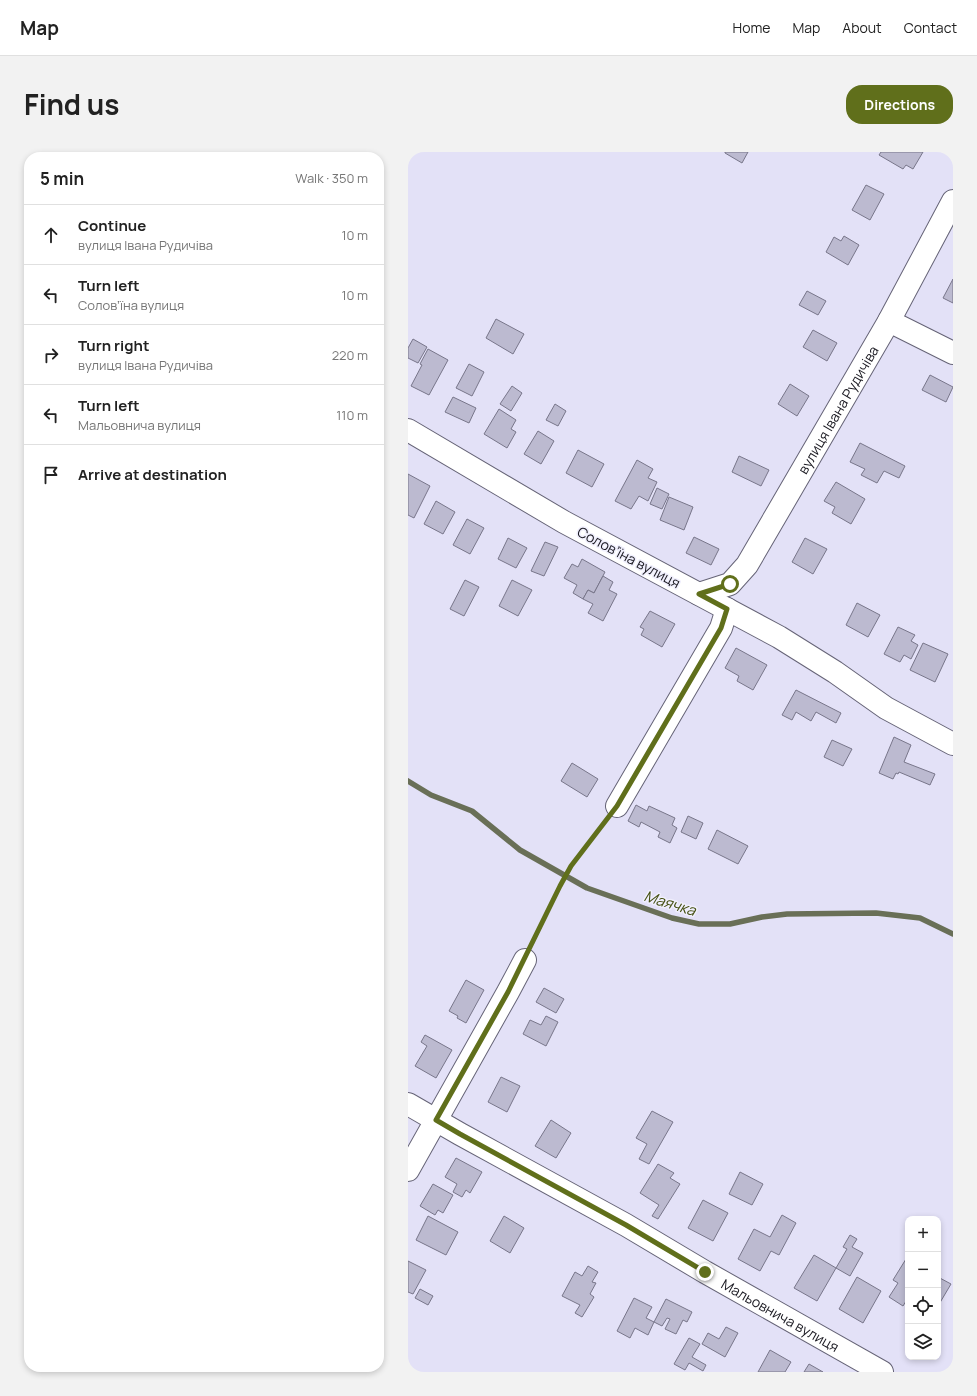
<!DOCTYPE html>
<meta charset="utf-8">
<style>
:root{--surface:#fff;--page:#f2f2f2;--text:#222;--muted:#767676;--line:#e0e0e0;--accent:#606f1b}
body{margin:0;font-family:Manrope,sans-serif;background:var(--page);color:var(--text)}
.controls{position:absolute;right:12px;bottom:12px;display:grid;overflow:hidden;border-radius:8px;box-shadow:0 2px 6px #0003}
.controls button{width:36px;height:36px;display:grid;place-items:center;padding:0;border:0;border-bottom:1px solid var(--line);background:var(--surface);color:var(--text);font:20px sans-serif}
.stop{position:absolute;width:12px;height:12px;margin:-9px;border:3px solid #606f1b;border-radius:50%;background:#fff}
.stop.end{background:#606f1b;border-color:#fff;box-shadow:0 1px 4px #0008}
.list{margin:0;padding:0;list-style:none}
h2{display:flex;justify-content:space-between;align-items:center;height:52px;margin:0;padding:0 16px;font-size:17px}
h2 small{font-size:13px;font-weight:400;color:var(--muted)}
.list li{display:grid;grid-template-columns:26px 1fr auto;gap:12px;align-items:center;box-sizing:border-box;height:60px;padding:0 16px;border-top:1px solid var(--line)}
.list b{display:block;font-size:15px;white-space:nowrap}
.list p{margin:0;font-size:13px;white-space:nowrap;color:var(--muted)}
.list em{font-size:13px;font-style:normal;color:var(--muted)}
.icon{flex:none;width:22px;height:22px;fill:none;stroke:currentColor;stroke-width:2;stroke-linecap:round;stroke-linejoin:round}
.map{position:relative;flex:none;width:545px;height:1220px;overflow:hidden;border-radius:16px}
header{display:flex;align-items:center;gap:24px;box-sizing:border-box;height:56px;padding:0 20px;background:var(--surface);border-bottom:1px solid var(--line)}
header strong{font-size:19px}
nav{display:flex;gap:22px;margin-inline-start:auto;font-size:14px}
.intro{display:flex;align-items:center;justify-content:space-between;box-sizing:border-box;height:96px;padding:0 24px}
h1{margin:0;font-size:28px}
.button{padding:10px 18px;border-radius:16px;background:var(--accent);color:#fff;font-size:14px;font-weight:700}
main{display:flex;gap:24px;padding:0 24px}
aside{flex:1;background:var(--surface);border-radius:16px;box-shadow:0 2px 6px #0003}
.map>svg:first-child{display:block}
</style>
<header>
<strong>Map</strong>
<nav><a>Home</a><a>Map</a><a>About</a><a>Contact</a></nav>
</header>
<div class="intro"><h1>Find us</h1><a class="button">Directions</a></div>
<main>
<aside>
<h2>5 min<small>Walk · 350 m</small></h2>
<ul class="list">
<li><svg class="icon" aria-label="ahead" viewBox="0 0 24 24"><path d="M12 20V5M6 11l6-6 6 6"/></svg><div><b>Continue</b><p>вулиця Івана Рудичіва</p></div><em>10 m</em></li>
<li><svg class="icon" aria-label="left" viewBox="0 0 24 24"><path d="M17 20v-9H6M10 6l-5 5 5 5"/></svg><div><b>Turn left</b><p>Соловʼїна вулиця</p></div><em>10 m</em></li>
<li><svg class="icon" aria-label="right" viewBox="0 0 24 24"><path d="M7 20v-9h11M14 6l5 5-5 5"/></svg><div><b>Turn right</b><p>вулиця Івана Рудичіва</p></div><em>220 m</em></li>
<li><svg class="icon" aria-label="left" viewBox="0 0 24 24"><path d="M17 20v-9H6M10 6l-5 5 5 5"/></svg><div><b>Turn left</b><p>Мальовнича вулиця</p></div><em>110 m</em></li>
<li><svg class="icon" aria-label="arrive" viewBox="0 0 24 24"><path d="M6 21V4h12l-3 4 3 4H6"/></svg><div><b>Arrive at destination</b></div></li>
</ul>
</aside>
<div class="map">
<svg width="545" height="1220" viewBox="0 0 545 1220">
<rect width="100%" height="100%" fill="#e3e1f7"/>
<g fill="none" stroke-linecap="round" stroke-linejoin="round">
<!-- stream -->
<path stroke="#696f57" stroke-width="5.5" d="M 0,629 L 23,643 L 64,659 L 112,698 L 179,736 L 264,766 L 291,772 L 322,772 L 354,765 L 379,762 L 468,761 L 512,766 L 545,782"/>
</g>
<!-- building -->
<g fill="#bcbad0" stroke="#78768a">
<path d="M 317,0 L 340,0 L 334,11 L 317,1 Z"/>
<path d="M 473,0 L 515,0 L 505,17 L 498,13 L 495,17 L 471,3 Z"/>
<path d="M 458,33 L 476,42 L 462,68 L 444,58 Z"/>
<path d="M 436,84 L 451,93 L 440,113 L 418,100 L 426,85 L 433,89 Z"/>
<path d="M 545,127 L 545,151 L 535,146 Z"/>
<path d="M 399,139 L 418,149 L 410,163 L 391,153 Z"/>
<path d="M 88,167 L 116,182 L 105,202 L 78,186 Z"/>
<path d="M 405,178 L 429,191 L 419,209 L 395,195 Z"/>
<path d="M 5,187 L 19,195 L 10,211 L 0,206 L 0,196 Z"/>
<path d="M 20,197 L 40,208 L 21,243 L 3,234 L 14,213 L 12,212 Z"/>
<path d="M 61,212 L 76,220 L 64,244 L 48,236 Z"/>
<path d="M 522,223 L 545,235 L 538,250 L 514,238 Z"/>
<path d="M 382,232 L 401,244 L 389,264 L 370,252 Z"/>
<path d="M 104,234 L 114,241 L 103,259 L 92,252 Z"/>
<path d="M 45,245 L 68,256 L 61,271 L 37,260 Z"/>
<path d="M 147,252 L 158,259 L 150,274 L 138,268 Z"/>
<path d="M 91,257 L 108,268 L 103,277 L 108,280 L 99,296 L 76,282 Z"/>
<path d="M 130,279 L 146,289 L 133,312 L 116,302 Z"/>
<path d="M 452,291 L 497,314 L 491,326 L 476,319 L 469,331 L 453,323 L 457,317 L 442,310 Z"/>
<path d="M 170,298 L 196,312 L 184,335 L 158,321 Z"/>
<path d="M 331,304 L 361,318 L 353,334 L 324,320 Z"/>
<path d="M 229,308 L 245,317 L 240,326 L 249,330 L 240,349 L 231,344 L 223,357 L 207,349 Z"/>
<path d="M 0,322 L 22,334 L 6,366 L 0,363 Z"/>
<path d="M 428,330 L 457,347 L 443,372 L 424,361 L 427,355 L 416,349 Z"/>
<path d="M 249,336 L 261,342 L 254,357 L 242,352 Z"/>
<path d="M 261,345 L 285,355 L 276,378 L 252,368 Z"/>
<path d="M 28,349 L 47,360 L 35,382 L 16,372 Z"/>
<path d="M 59,367 L 76,376 L 62,402 L 45,393 Z"/>
<path d="M 286,385 L 311,397 L 303,413 L 278,401 Z"/>
<path d="M 100,386 L 119,396 L 108,416 L 90,407 Z"/>
<path d="M 397,386 L 419,397 L 405,422 L 384,410 Z"/>
<path d="M 137,390 L 150,395 L 136,424 L 123,419 Z"/>
<path d="M 174,407 L 197,420 L 186,441 L 180,438 L 175,447 L 165,441 L 169,433 L 156,426 L 164,412 L 170,415 Z"/>
<path d="M 195,424 L 205,430 L 201,438 L 209,442 L 195,469 L 180,461 L 185,452 L 175,447 L 180,438 L 186,441 Z"/>
<path d="M 57,428 L 71,435 L 56,464 L 42,457 Z"/>
<path d="M 104,428 L 124,438 L 110,464 L 91,454 Z"/>
<path d="M 449,451 L 472,463 L 460,485 L 438,473 Z"/>
<path d="M 242,459 L 267,472 L 254,495 L 233,483 L 236,477 L 232,475 Z"/>
<path d="M 490,475 L 507,483 L 503,489 L 510,493 L 503,507 L 496,503 L 492,510 L 476,502 Z"/>
<path d="M 515,491 L 540,502 L 527,530 L 502,518 Z"/>
<path d="M 328,496 L 359,513 L 345,538 L 329,529 L 331,524 L 317,516 Z"/>
<path d="M 388,538 L 433,561 L 428,571 L 408,560 L 403,569 L 388,560 L 384,568 L 374,563 Z"/>
<path d="M 486,585 L 503,593 L 496,610 L 527,622 L 522,633 L 491,620 L 490,622 L 488,621 L 485,627 L 471,621 Z"/>
<path d="M 424,588 L 444,597 L 435,614 L 416,605 Z"/>
<path d="M 164,611 L 190,627 L 179,645 L 153,629 Z"/>
<path d="M 228,653 L 239,659 L 241,654 L 267,666 L 264,673 L 269,676 L 262,691 L 250,685 L 252,680 L 233,670 L 231,675 L 220,669 Z"/>
<path d="M 280,664 L 295,671 L 288,687 L 273,680 Z"/>
<path d="M 309,678 L 340,694 L 330,712 L 300,697 Z"/>
<path d="M 58,828 L 76,838 L 58,871 L 49,866 L 50,864 L 41,859 Z"/>
<path d="M 136,836 L 156,847 L 148,861 L 128,850 Z"/>
<path d="M 138,864 L 150,870 L 138,894 L 115,882 L 122,868 L 133,873 Z"/>
<path d="M 17,883 L 44,898 L 28,926 L 7,914 L 19,894 L 13,890 Z"/>
<path d="M 93,925 L 112,934 L 99,960 L 80,950 Z"/>
<path d="M 244,959 L 265,970 L 241,1012 L 231,1007 L 239,992 L 228,986 Z"/>
<path d="M 143,968 L 163,981 L 148,1006 L 127,994 Z"/>
<path d="M 48,1006 L 74,1020 L 62,1041 L 58,1038 L 54,1045 L 45,1040 L 49,1032 L 37,1025 Z"/>
<path d="M 250,1012 L 266,1021 L 262,1026 L 272,1032 L 250,1067 L 244,1064 L 251,1053 L 232,1041 Z"/>
<path d="M 332,1020 L 355,1032 L 344,1053 L 321,1042 Z"/>
<path d="M 25,1032 L 45,1043 L 35,1061 L 30,1058 L 27,1063 L 12,1054 Z"/>
<path d="M 295,1048 L 320,1061 L 305,1089 L 280,1076 Z"/>
<path d="M 374,1063 L 388,1071 L 371,1103 L 363,1099 L 352,1119 L 330,1107 L 346,1077 L 362,1085 Z"/>
<path d="M 20,1064 L 50,1080 L 38,1103 L 8,1088 Z"/>
<path d="M 96,1064 L 116,1076 L 102,1101 L 82,1089 Z"/>
<path d="M 442,1083 L 449,1087 L 444,1095 L 455,1101 L 442,1124 L 428,1116 L 439,1097 L 435,1095 Z"/>
<path d="M 406,1103 L 428,1116 L 409,1149 L 386,1136 Z"/>
<path d="M 498,1107 L 500,1108 L 500,1146 L 495,1154 L 481,1145 L 490,1131 L 485,1128 Z"/>
<path d="M 0,1109 L 18,1118 L 5,1142 L 0,1140 Z"/>
<path d="M 180,1114 L 190,1120 L 184,1130 L 188,1131 L 182,1142 L 186,1145 L 174,1165 L 167,1161 L 172,1153 L 154,1144 L 167,1120 L 174,1124 Z"/>
<path d="M 449,1125 L 473,1139 L 455,1171 L 431,1157 Z"/>
<path d="M 530,1125 L 543,1132 L 530,1154 Z"/>
<path d="M 12,1137 L 25,1144 L 20,1153 L 7,1146 Z"/>
<path d="M 226,1146 L 244,1155 L 238,1166 L 246,1170 L 240,1183 L 227,1176 L 222,1186 L 209,1179 Z"/>
<path d="M 258,1147 L 284,1160 L 279,1170 L 275,1168 L 268,1182 L 257,1177 L 262,1167 L 259,1166 L 254,1174 L 246,1170 Z"/>
<path d="M 318,1175 L 330,1181 L 317,1205 L 294,1192 L 300,1181 L 311,1187 Z"/>
<path d="M 281,1186 L 292,1192 L 284,1205 L 298,1213 L 295,1219 L 281,1211 L 277,1218 L 266,1212 Z"/>
<path d="M 362,1198 L 383,1210 L 377,1220 L 350,1220 Z"/>
<path d="M 401,1212 L 415,1220 L 396,1220 Z"/>
</g>
<g fill="none" stroke-linecap="round" stroke-linejoin="round">
<defs>
<g id="minor">
<path d="M 481,169 L 545,201"/>
<path d="M 0,278 L 156,370 L 371,485 L 427,520 L 478,556 L 545,592"/>
<path id="s1" d="M 291,442 L 322,432 L 339,413 L 481,169 L 545,49"/>
<path d="M 209,654 L 313,476 L 319,457"/>
<path id="s2" d="M 0,952 L 52,982 L 218,1073 L 297,1120 L 474,1220"/>
<path d="M 0,1018 L 100,840 L 117,808"/>
</g>
</defs>
<!-- minor casing -->
<use href="#minor" stroke="#666477" stroke-width="24"/>
<!-- path -->
<path stroke="#7d7b8a" stroke-width="2.5" stroke-dasharray="3 2" stroke-linecap="butt" d="M 125,791 L 152,734 L 163,714 L 198,669"/>
<!-- minor -->
<use href="#minor" stroke="#fff" stroke-width="22"/>
</g>
<g fill="none" stroke-linecap="round" stroke-linejoin="round">
<!-- route -->
<path stroke="#606f1b" stroke-width="5" d="M 297,1120 L 218,1073 L 52,982 L 28,968 L 100,840 L 152,734 L 163,714 L 209,654 L 313,476 L 319,457 L 291,442 L 322,432"/>
</g>
<g text-anchor="middle" dominant-baseline="central" stroke-width="3" stroke-linejoin="round" paint-order="stroke">
<!-- street labels -->
<g font-size="14" fill="#191820" stroke="#f0effd">
<text stroke="none"><textPath href="#s1" startOffset="238">вулиця Івана Рудичіва</textPath></text>
<text transform="translate(221 405) rotate(28)">Соловʼїна вулиця</text>
<text stroke="none"><textPath href="#s2" startOffset="428">Мальовнича вулиця</textPath></text>
</g>
<!-- water labels -->
<g font-size="15" font-style="italic" fill="#455012" stroke="#f0effd">
<text transform="translate(262 751) rotate(17)">Маячка</text>
</g>
</g>
</svg>
<div class="controls">
<button>+</button>
<button>−</button>
<button><svg class="icon" aria-label="locate" viewBox="0 0 24 24"><circle cx="12" cy="12" r="6"/><path d="M12 2v4M12 18v4M2 12h4M18 12h4"/></svg></button>
<button><svg class="icon" aria-label="layers" viewBox="0 0 24 24"><path d="M12 4l9 5-9 5-9-5zM3 14l9 5 9-5"/></svg></button>
</div>
<div class="stop" style="left:322px;top:432px"></div>
<div class="stop end" style="left:297px;top:1120px"></div>
</div>
</main>
